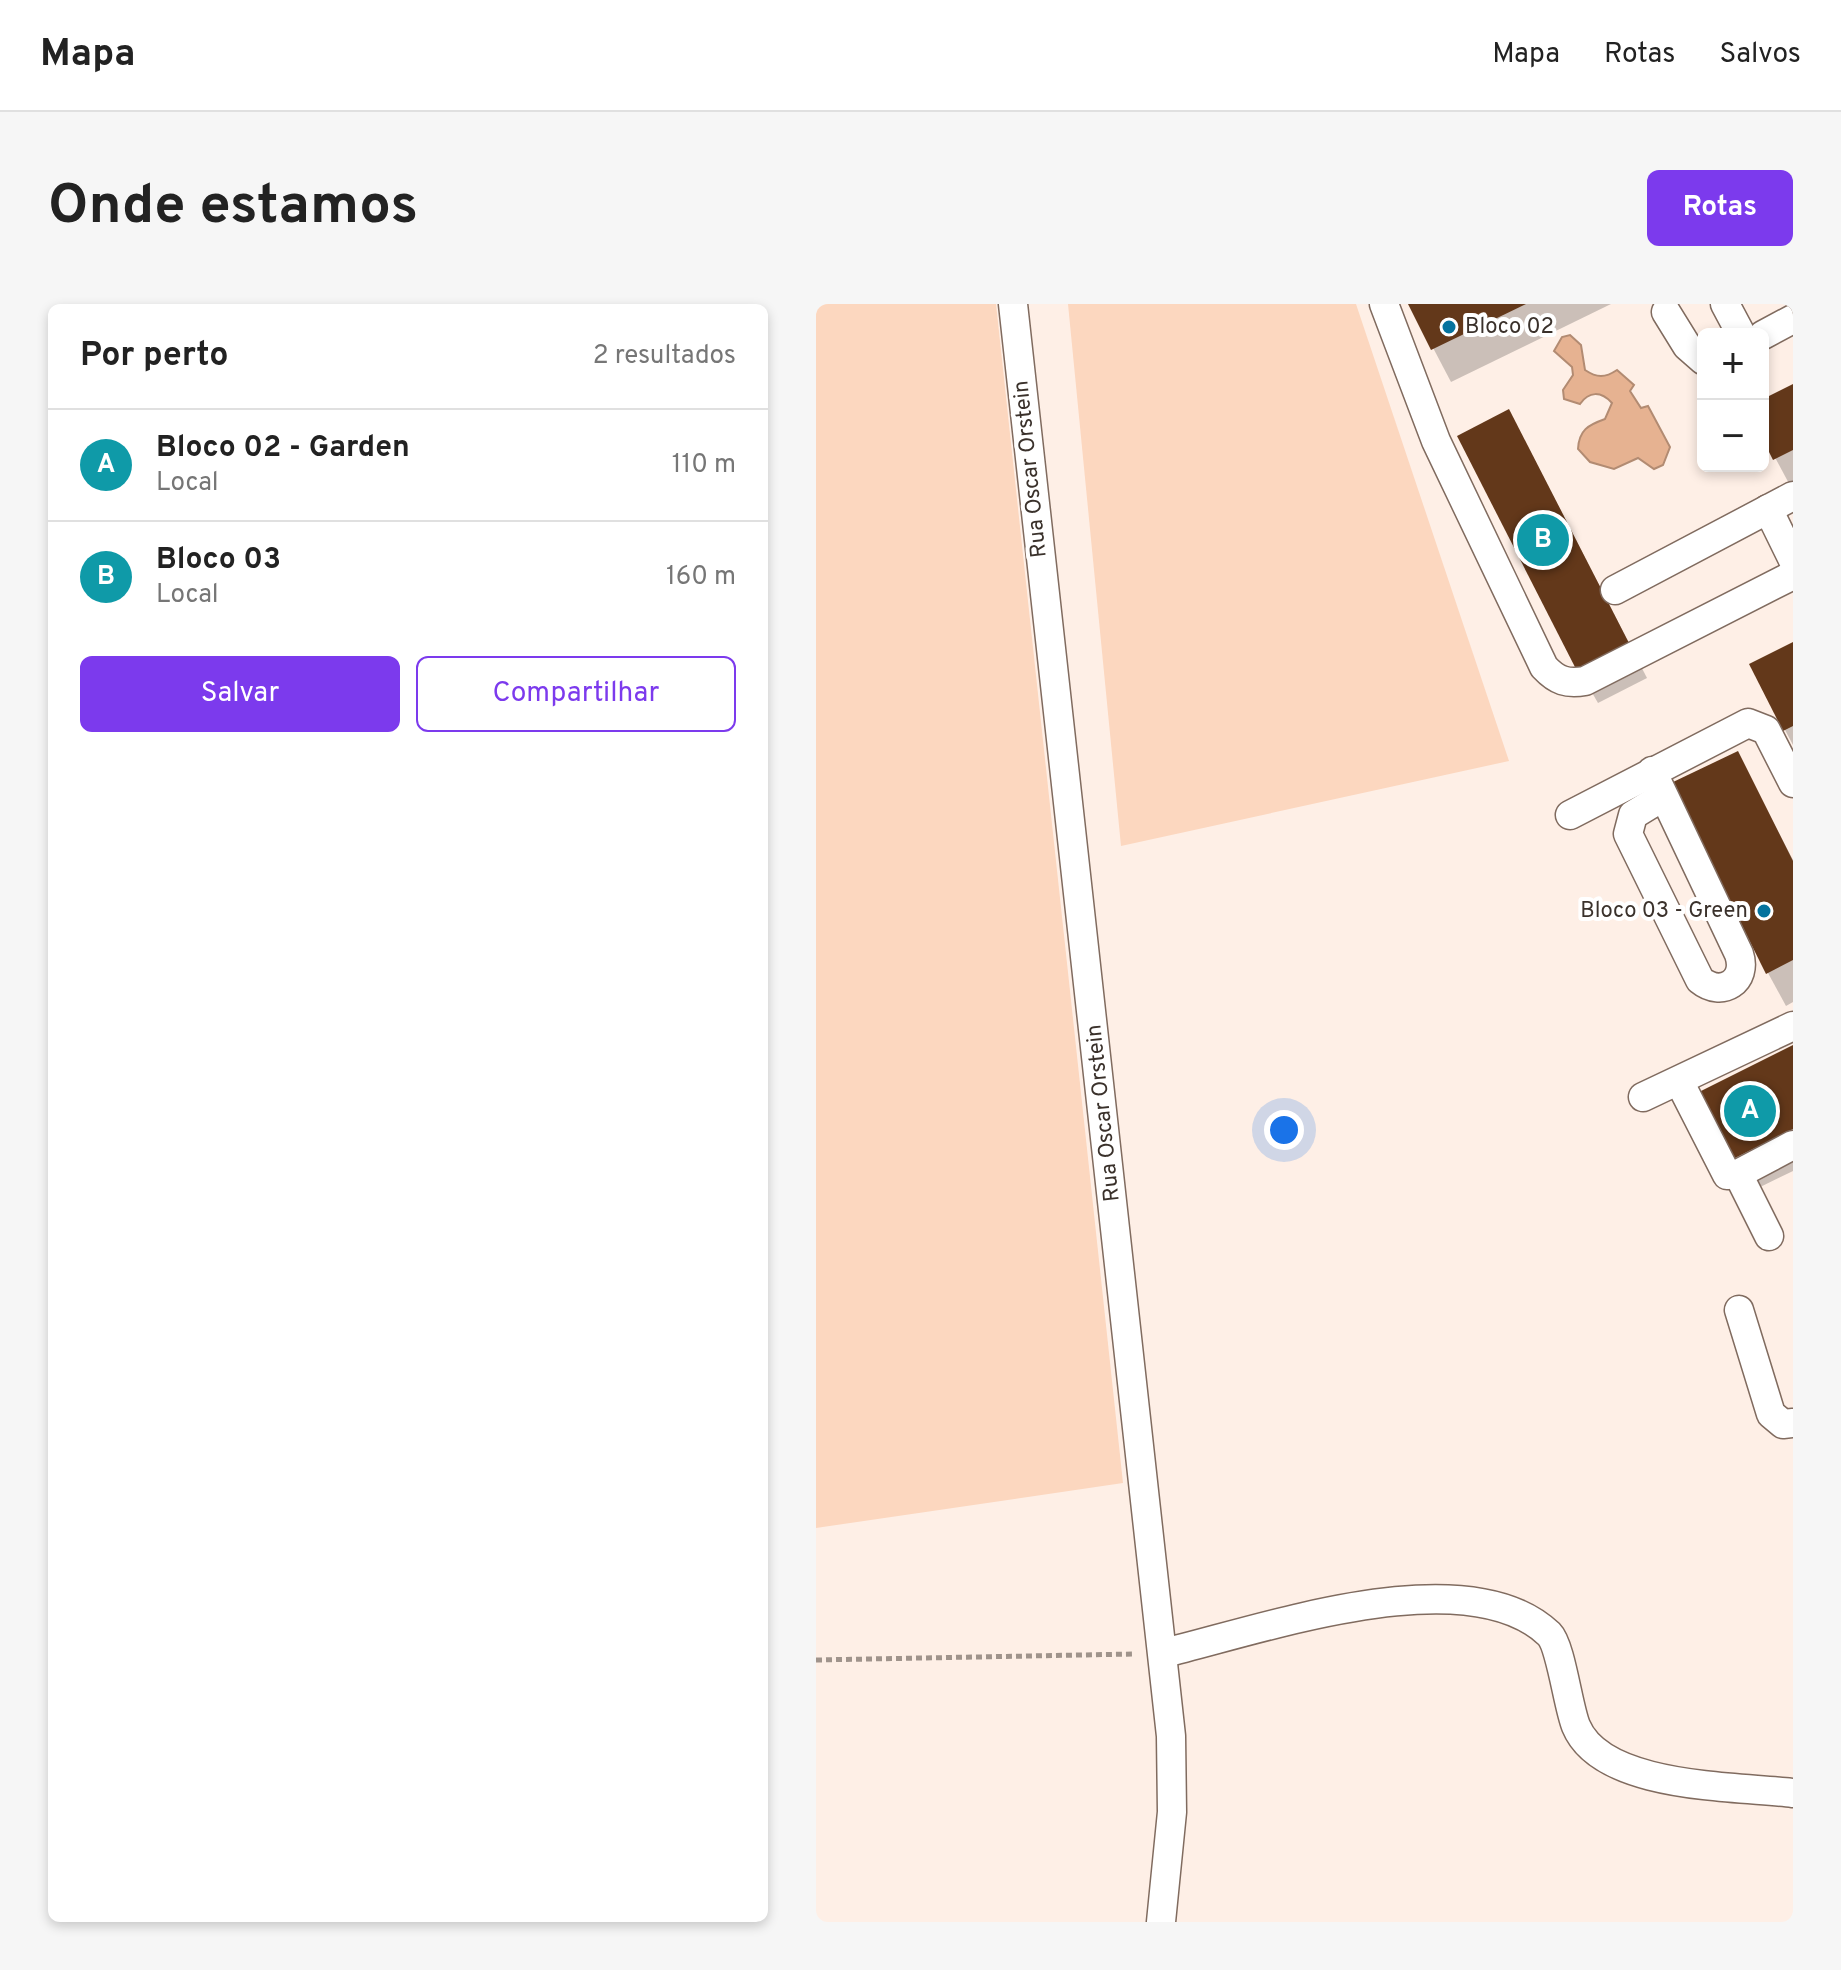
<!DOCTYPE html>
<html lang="pt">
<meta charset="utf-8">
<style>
:root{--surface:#fff;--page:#f6f6f6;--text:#222;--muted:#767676;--line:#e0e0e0;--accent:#7c3aed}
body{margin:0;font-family:Overpass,sans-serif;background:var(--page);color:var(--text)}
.controls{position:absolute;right:24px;top:24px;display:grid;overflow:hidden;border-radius:12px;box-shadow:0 4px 12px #0003}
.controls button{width:72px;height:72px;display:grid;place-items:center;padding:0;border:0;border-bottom:2px solid var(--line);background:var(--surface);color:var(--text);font:40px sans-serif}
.you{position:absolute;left:468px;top:826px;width:28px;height:28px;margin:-20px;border:6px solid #fff;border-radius:50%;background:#1a73e8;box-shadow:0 0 0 12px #1a73e833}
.badge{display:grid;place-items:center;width:52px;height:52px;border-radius:50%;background:var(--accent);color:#fff;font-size:26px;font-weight:700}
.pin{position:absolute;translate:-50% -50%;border:4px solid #fff;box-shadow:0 2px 8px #0006}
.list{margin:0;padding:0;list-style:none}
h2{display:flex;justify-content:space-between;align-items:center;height:104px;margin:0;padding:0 32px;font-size:34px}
h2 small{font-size:26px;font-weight:400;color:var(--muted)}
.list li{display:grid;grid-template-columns:52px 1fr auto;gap:24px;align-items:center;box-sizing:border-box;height:112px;padding:0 32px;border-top:2px solid var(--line)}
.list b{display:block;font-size:30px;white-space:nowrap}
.list p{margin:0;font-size:26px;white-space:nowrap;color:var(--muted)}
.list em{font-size:26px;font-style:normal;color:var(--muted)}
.actions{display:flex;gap:16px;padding:24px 32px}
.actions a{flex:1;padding:18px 0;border:2px solid var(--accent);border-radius:12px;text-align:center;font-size:28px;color:var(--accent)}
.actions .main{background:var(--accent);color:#fff}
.map{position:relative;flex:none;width:977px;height:1618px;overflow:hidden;border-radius:12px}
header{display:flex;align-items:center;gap:48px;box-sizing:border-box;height:112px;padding:0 40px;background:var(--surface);border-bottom:2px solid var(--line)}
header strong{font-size:38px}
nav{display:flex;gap:44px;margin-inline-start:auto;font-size:28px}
.intro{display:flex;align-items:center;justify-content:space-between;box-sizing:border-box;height:192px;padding:0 48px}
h1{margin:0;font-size:56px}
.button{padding:20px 36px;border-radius:12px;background:var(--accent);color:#fff;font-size:28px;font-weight:700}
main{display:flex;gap:48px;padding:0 48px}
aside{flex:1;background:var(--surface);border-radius:12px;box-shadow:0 4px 12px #0003}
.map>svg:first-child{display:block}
</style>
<header>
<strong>Mapa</strong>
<nav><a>Mapa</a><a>Rotas</a><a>Salvos</a></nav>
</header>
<div class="intro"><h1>Onde estamos</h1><a class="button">Rotas</a></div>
<main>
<aside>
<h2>Por perto<small>2 resultados</small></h2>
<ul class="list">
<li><span class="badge" style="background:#0f9aa8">A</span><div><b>Bloco 02 - Garden</b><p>Local</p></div><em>110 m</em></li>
<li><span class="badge" style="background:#0f9aa8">B</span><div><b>Bloco 03</b><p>Local</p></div><em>160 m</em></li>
</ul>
<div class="actions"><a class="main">Salvar</a><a>Compartilhar</a></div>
</aside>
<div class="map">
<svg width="977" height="1618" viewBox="0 0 977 1618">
<rect width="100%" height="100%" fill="#feefe6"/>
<!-- green -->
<g fill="#fcd7bf">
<path d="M 0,0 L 180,0 L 307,1179 L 0,1224 Z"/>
<path d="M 252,0 L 540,0 L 693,457 L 305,542 Z"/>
</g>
<!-- water -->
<path fill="#e6b291" stroke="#b28b72" stroke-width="2" d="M 754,31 L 765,41 L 769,66 C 781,74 789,74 801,66 L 818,81 L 814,87 L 825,104 L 832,102 L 854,143 L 847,161 L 838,165 L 822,154 L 798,165 L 774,158 L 762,145 C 763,126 772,121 789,115 L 796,99 C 785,87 773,87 764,100 L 748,95 L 747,86 L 757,71 L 756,63 L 738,47 L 746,33 Z"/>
<!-- shadow -->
<g fill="#0003">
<path d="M 594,0 L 795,0 L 635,78 Z"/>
<path d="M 977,82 L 977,187 L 947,131 L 947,97 Z"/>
<path d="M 711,141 L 831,374 L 782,399 L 763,366 Z"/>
<path d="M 977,340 L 977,441 L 969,426 Z"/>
<path d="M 921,449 L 977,556 L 977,698 L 970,702 L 952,669 Z"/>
<path d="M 977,743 L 977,867 L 936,887 L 917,855 Z"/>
</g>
<!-- building -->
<g fill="#63381a">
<path d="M 592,0 L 710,0 L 615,46 Z"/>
<path d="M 977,80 L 977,146 L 957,156 L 947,136 L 947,95 Z"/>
<path d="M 693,105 L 814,341 L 761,367 L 641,132 Z"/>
<path d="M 977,338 L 977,422 L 967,427 L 933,360 Z"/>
<path d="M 922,447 L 977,557 L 977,656 L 950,670 L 855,479 Z"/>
<path d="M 977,741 L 977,825 L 915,856 L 881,789 Z"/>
</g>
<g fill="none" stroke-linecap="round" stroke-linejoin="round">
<defs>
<g id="minor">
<path d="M 197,0 L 355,1432 L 356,1508 L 345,1618"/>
<path d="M 568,0 L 620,137 L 728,363 C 741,377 751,380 769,377 L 977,271"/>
<path d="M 909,0 L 925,30"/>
<path d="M 850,8 L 871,42 L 887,56"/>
<path d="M 947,31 L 977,15"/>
<path d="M 952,205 L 977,256"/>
<path d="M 799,286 L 977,192"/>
<path d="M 836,467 L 848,492 L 923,650 C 932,677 906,694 884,676 L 812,530 L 817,511 L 848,492"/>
<path d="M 754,511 L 932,419 L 950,426 L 977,479"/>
<path d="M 863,777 L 911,871 L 922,870 L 977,841"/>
<path d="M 827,793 L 977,722"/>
<path d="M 922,870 L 953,932"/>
<path d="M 923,1006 L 955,1110 L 967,1120 L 977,1119"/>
<path d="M 348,1349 C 445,1326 651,1252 733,1330 C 745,1342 752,1403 760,1422 C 786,1485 919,1482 977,1489"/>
</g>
</defs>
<!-- minor casing -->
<use href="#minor" stroke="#806b5f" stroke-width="31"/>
<!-- path -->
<path stroke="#9f938b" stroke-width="5" stroke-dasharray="6 4" stroke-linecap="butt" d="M 0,1356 L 319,1350"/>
<!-- minor -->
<use href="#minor" stroke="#fff" stroke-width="28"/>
</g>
<!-- markers -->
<g fill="#05739e" stroke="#fff" stroke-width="3">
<circle cx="633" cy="23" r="8"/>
<circle cx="948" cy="607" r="8"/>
</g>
<g text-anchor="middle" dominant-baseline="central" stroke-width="8" stroke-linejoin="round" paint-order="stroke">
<!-- poi labels -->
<g font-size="22" fill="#3a312b" stroke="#fff" text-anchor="start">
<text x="649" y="23">Bloco 02</text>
<text x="932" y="607" text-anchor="end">Bloco 03 - Green</text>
</g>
<!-- street labels -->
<g font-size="22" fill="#3a312b" stroke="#fff">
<text transform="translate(215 165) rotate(-96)">Rua Oscar Orstein</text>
<text transform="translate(288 809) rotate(-96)">Rua Oscar Orstein</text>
</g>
</g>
</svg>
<div class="controls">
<button>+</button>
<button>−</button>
</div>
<div class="you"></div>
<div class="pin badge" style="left:934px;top:807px;background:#0f9aa8">A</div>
<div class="pin badge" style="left:727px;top:236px;background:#0f9aa8">B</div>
</div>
</main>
